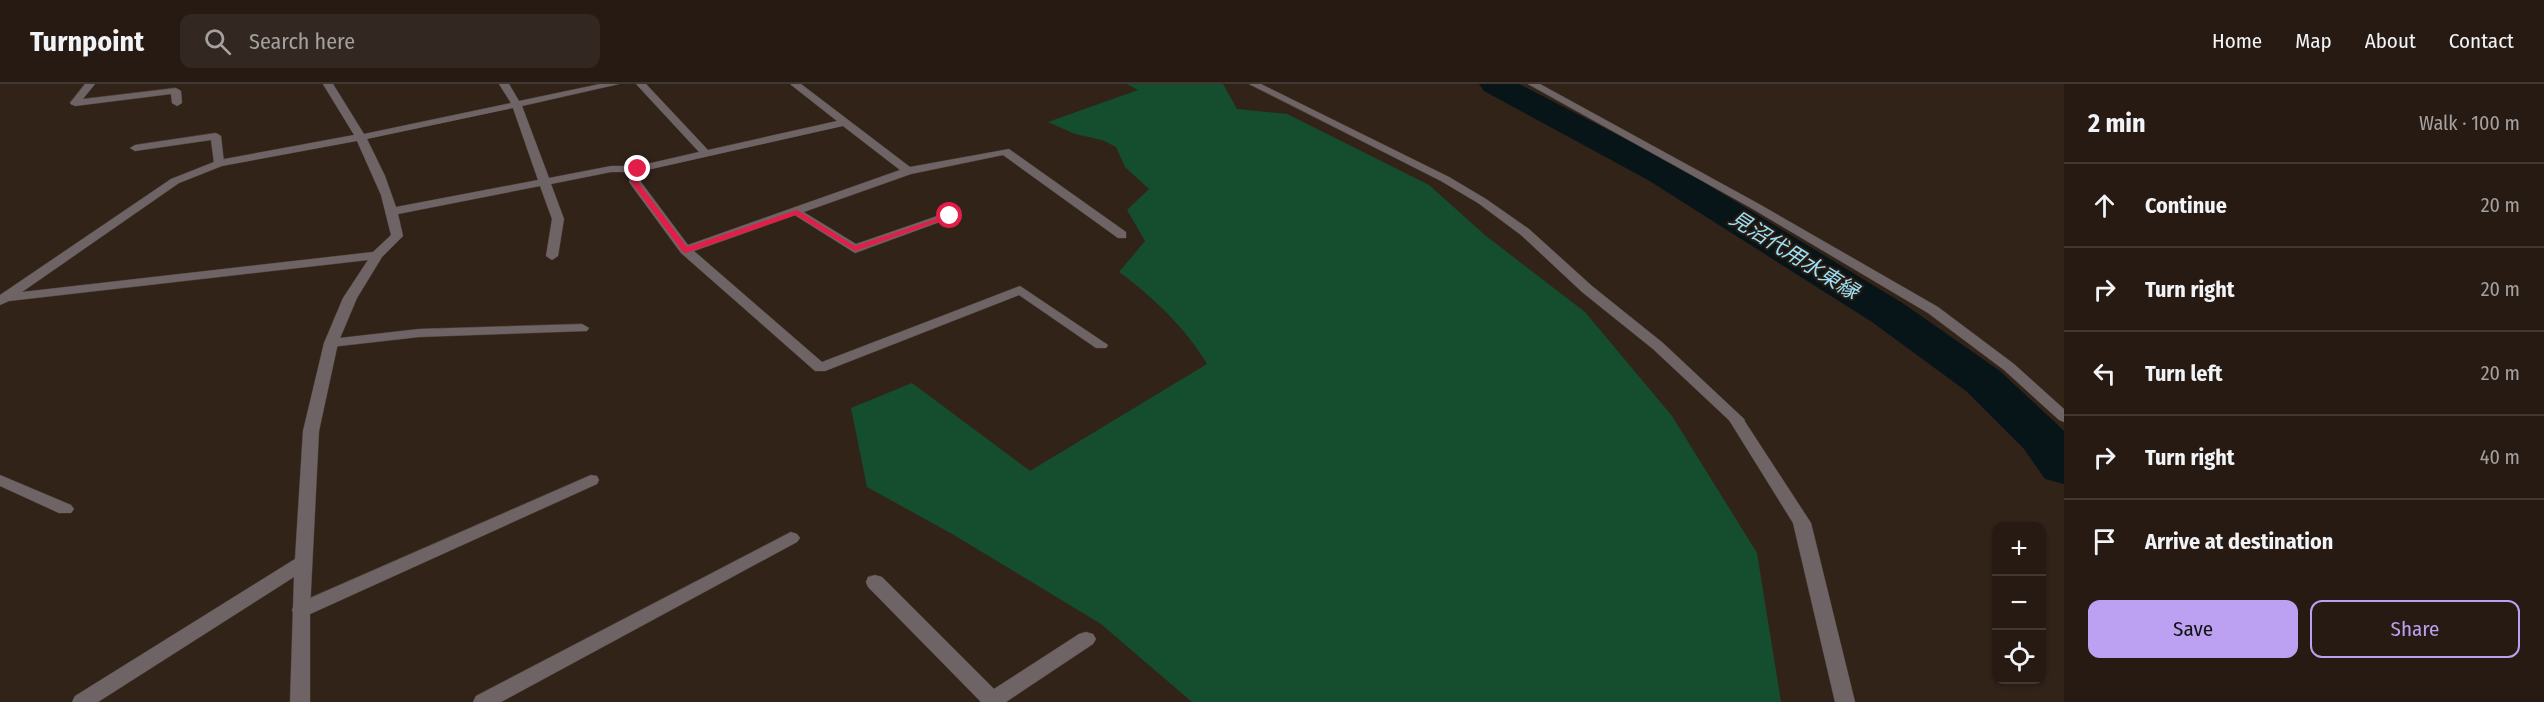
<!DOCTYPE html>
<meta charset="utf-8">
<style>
:root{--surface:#261a13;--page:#322721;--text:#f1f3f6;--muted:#a4a1a0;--line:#423833;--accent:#bca0f2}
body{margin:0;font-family:"Fira Sans Condensed","Noto Sans JP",sans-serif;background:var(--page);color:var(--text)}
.controls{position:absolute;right:18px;bottom:18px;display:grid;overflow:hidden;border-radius:12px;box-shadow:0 2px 4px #0004}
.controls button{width:54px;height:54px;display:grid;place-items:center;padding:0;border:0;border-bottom:2px solid var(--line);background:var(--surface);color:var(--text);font:30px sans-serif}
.stop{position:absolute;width:18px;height:18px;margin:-14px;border:4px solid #e11d48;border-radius:50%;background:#fff}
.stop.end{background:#e11d48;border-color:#fff;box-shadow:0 2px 6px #0008}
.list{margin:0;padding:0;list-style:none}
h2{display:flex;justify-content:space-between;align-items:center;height:78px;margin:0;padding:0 24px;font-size:26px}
h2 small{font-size:20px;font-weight:400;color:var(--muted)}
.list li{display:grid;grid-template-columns:39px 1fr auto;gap:18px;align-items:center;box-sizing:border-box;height:84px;padding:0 24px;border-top:2px solid var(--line)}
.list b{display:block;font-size:22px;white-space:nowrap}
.list em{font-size:20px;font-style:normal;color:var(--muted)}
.actions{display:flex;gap:12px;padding:18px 24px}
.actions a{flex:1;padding:14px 0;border:2px solid var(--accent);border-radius:12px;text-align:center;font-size:21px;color:var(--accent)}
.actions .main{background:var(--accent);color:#111}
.icon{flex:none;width:33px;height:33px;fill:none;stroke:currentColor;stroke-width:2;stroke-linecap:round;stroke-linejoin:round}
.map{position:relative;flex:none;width:2064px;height:618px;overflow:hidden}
header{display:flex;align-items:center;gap:36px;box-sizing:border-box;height:84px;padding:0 30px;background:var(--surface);border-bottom:2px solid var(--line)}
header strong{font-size:28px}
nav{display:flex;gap:33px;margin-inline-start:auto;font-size:21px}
.search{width:420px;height:54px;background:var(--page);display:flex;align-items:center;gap:15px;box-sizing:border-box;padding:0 21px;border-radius:12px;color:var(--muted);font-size:22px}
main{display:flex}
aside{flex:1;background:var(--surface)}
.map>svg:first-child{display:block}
</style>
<header>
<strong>Turnpoint</strong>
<div class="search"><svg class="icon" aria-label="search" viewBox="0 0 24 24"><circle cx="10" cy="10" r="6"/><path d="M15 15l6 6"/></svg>Search here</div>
<nav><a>Home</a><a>Map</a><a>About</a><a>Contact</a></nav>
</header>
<main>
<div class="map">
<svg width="2064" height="618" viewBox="0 0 2064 618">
<rect width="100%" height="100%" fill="#322319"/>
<!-- green -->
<path fill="#144e2f" d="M 1127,0 L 1223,0 L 1237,25 L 1287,30 L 1429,101 L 1486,152 L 1585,228 L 1672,332 L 1757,469 L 1781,618 L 1192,618 L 1101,540 L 954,451 L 867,403 L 851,324 L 912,299 L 1030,387 L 1207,280 C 1186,244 1152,212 1119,188 L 1145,157 L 1127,126 L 1149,105 L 1125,83 L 1116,63 L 1102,56 L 1075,50 L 1048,38 L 1138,6 Z"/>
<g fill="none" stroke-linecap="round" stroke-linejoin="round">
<!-- canal -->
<path fill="#071418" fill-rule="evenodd" d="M 1479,0 L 1519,0 L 1674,80 L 1904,220 L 2000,287 L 2060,343 L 2064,347 L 2064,400 L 2045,395 L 2024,365 L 1966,307 L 1872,238 L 1648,96 L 1484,7 Z"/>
<defs>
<g id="lane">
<path d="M 176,4 L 181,7 L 182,19 L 177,22 L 172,19 L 171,10 L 75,22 L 70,19 L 75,16 Z"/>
<path d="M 216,49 L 221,52 L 224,79 L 219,82 L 214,79 L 211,56 L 135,67 L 130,64 L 135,61 Z"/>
<path d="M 797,124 L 856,160 L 946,129 L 950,128 L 956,132 L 855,169 L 793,130 L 793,126 Z"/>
<path d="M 582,240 L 589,244 L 587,247 L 419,253 L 331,263 L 324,259 L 331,255 L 419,245 Z"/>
<path d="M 1737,331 L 1742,333 L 1811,439 L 1855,618 L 1835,618 L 1793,439 L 1729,336 Z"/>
<path d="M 0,391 L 71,421 L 74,425 L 71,429 L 59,429 L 0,402 Z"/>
<path d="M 591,391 L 597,392 L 599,396 L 597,400 L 308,531 L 301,533 L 294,531 L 292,526 L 294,521 Z"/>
<path d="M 791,448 L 797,450 L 800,454 L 797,458 L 501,618 L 473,618 L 476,612 Z"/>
<path d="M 875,491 L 882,493 L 1001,612 L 1004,618 L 981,618 L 868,503 L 866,498 L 868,493 Z"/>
</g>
<g id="street">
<path d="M 85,0 L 95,0 L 78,21 L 72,21 L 70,19 Z"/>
<path d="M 323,0 L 333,0 L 364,50 L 511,19 L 499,0 L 509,0 L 519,17 L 600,0 L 619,0 L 522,22 L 549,94 L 611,82 L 638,82 L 699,68 L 636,0 L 646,0 L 708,66 L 837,37 L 790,0 L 801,0 L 910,83 L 1009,65 L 1126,148 L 1126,154 L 1118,154 L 1003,71 L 911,90 L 694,167 L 822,278 L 1020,202 L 1108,261 L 1106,264 L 1096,264 L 1019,211 L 825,287 L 815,287 L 681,169 L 629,98 L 632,88 L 611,88 L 551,100 L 564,135 L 558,172 L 552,176 L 546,172 L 552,135 L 540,102 L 398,130 L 403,152 L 382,173 L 357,214 L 338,259 L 319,347 L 310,526 L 310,618 L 290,618 L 294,493 L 98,618 L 72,618 L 75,612 L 295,475 L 303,347 L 324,259 L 343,214 L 368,176 L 9,217 L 0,221 L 0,211 L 171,95 L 219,76 L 354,51 ZM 513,24 L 538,96 L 396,123 L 385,92 L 367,55 ZM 843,42 L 900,86 L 688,161 L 641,98 L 643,87 ZM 357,57 L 381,111 L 391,151 L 373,168 L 22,208 L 179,99 L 222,82 Z"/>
<path d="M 1249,0 L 1261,0 L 1449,93 L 1486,115 L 1529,145 L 1592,202 L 1663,259 L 1742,333 L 1745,336 L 1742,339 L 1732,339 L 1653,265 L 1582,208 L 1521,151 L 1478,119 L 1441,97 Z"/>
<path d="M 1528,0 L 1540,0 L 1759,120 L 1938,223 L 2014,280 L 2064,325 L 2064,338 L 2059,336 L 2004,286 L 1928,229 L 1751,124 Z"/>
<path d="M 1086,548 L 1093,550 L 1096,555 L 1093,560 L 1006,618 L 980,618 L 983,612 L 1079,550 Z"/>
</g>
</defs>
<!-- lane casing -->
<use href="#lane" stroke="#4d3f35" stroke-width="1"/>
<!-- street casing -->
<use href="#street" stroke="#4d3f35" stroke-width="1"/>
<!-- lane -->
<use href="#lane" fill="#6e6466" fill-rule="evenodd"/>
<!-- street -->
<use href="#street" fill="#6e6466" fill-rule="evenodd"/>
</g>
<!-- route -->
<path fill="#e11d48" d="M 638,83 L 642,85 L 638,98 L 687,163 L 797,126 L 855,162 L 947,131 L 954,132 L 855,167 L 796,131 L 686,169 L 683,168 L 631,98 L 634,85 Z"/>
<g text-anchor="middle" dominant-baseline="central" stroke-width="4.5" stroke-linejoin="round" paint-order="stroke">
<!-- water labels -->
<g font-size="21" font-style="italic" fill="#99e0f8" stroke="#271a10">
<text transform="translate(1794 171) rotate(32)">見沼代用水東縁</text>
</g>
</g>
</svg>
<div class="controls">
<button>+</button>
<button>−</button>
<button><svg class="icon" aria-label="locate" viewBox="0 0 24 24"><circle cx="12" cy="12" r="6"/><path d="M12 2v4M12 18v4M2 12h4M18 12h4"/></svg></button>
</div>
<div class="stop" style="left:950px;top:132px"></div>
<div class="stop end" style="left:638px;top:85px"></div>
</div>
<aside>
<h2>2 min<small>Walk · 100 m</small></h2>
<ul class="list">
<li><svg class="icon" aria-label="ahead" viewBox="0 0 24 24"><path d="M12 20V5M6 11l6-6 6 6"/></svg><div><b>Continue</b></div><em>20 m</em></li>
<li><svg class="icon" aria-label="right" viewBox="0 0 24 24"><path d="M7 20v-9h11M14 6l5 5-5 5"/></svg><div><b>Turn right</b></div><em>20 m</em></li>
<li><svg class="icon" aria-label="left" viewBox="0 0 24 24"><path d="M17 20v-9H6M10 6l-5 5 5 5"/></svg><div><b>Turn left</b></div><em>20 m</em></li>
<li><svg class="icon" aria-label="right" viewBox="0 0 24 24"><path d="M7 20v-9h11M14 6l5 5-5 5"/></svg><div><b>Turn right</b></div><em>40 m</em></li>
<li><svg class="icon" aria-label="arrive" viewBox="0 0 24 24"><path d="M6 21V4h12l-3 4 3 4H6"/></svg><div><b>Arrive at destination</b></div></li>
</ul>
<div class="actions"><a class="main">Save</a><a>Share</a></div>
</aside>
</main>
